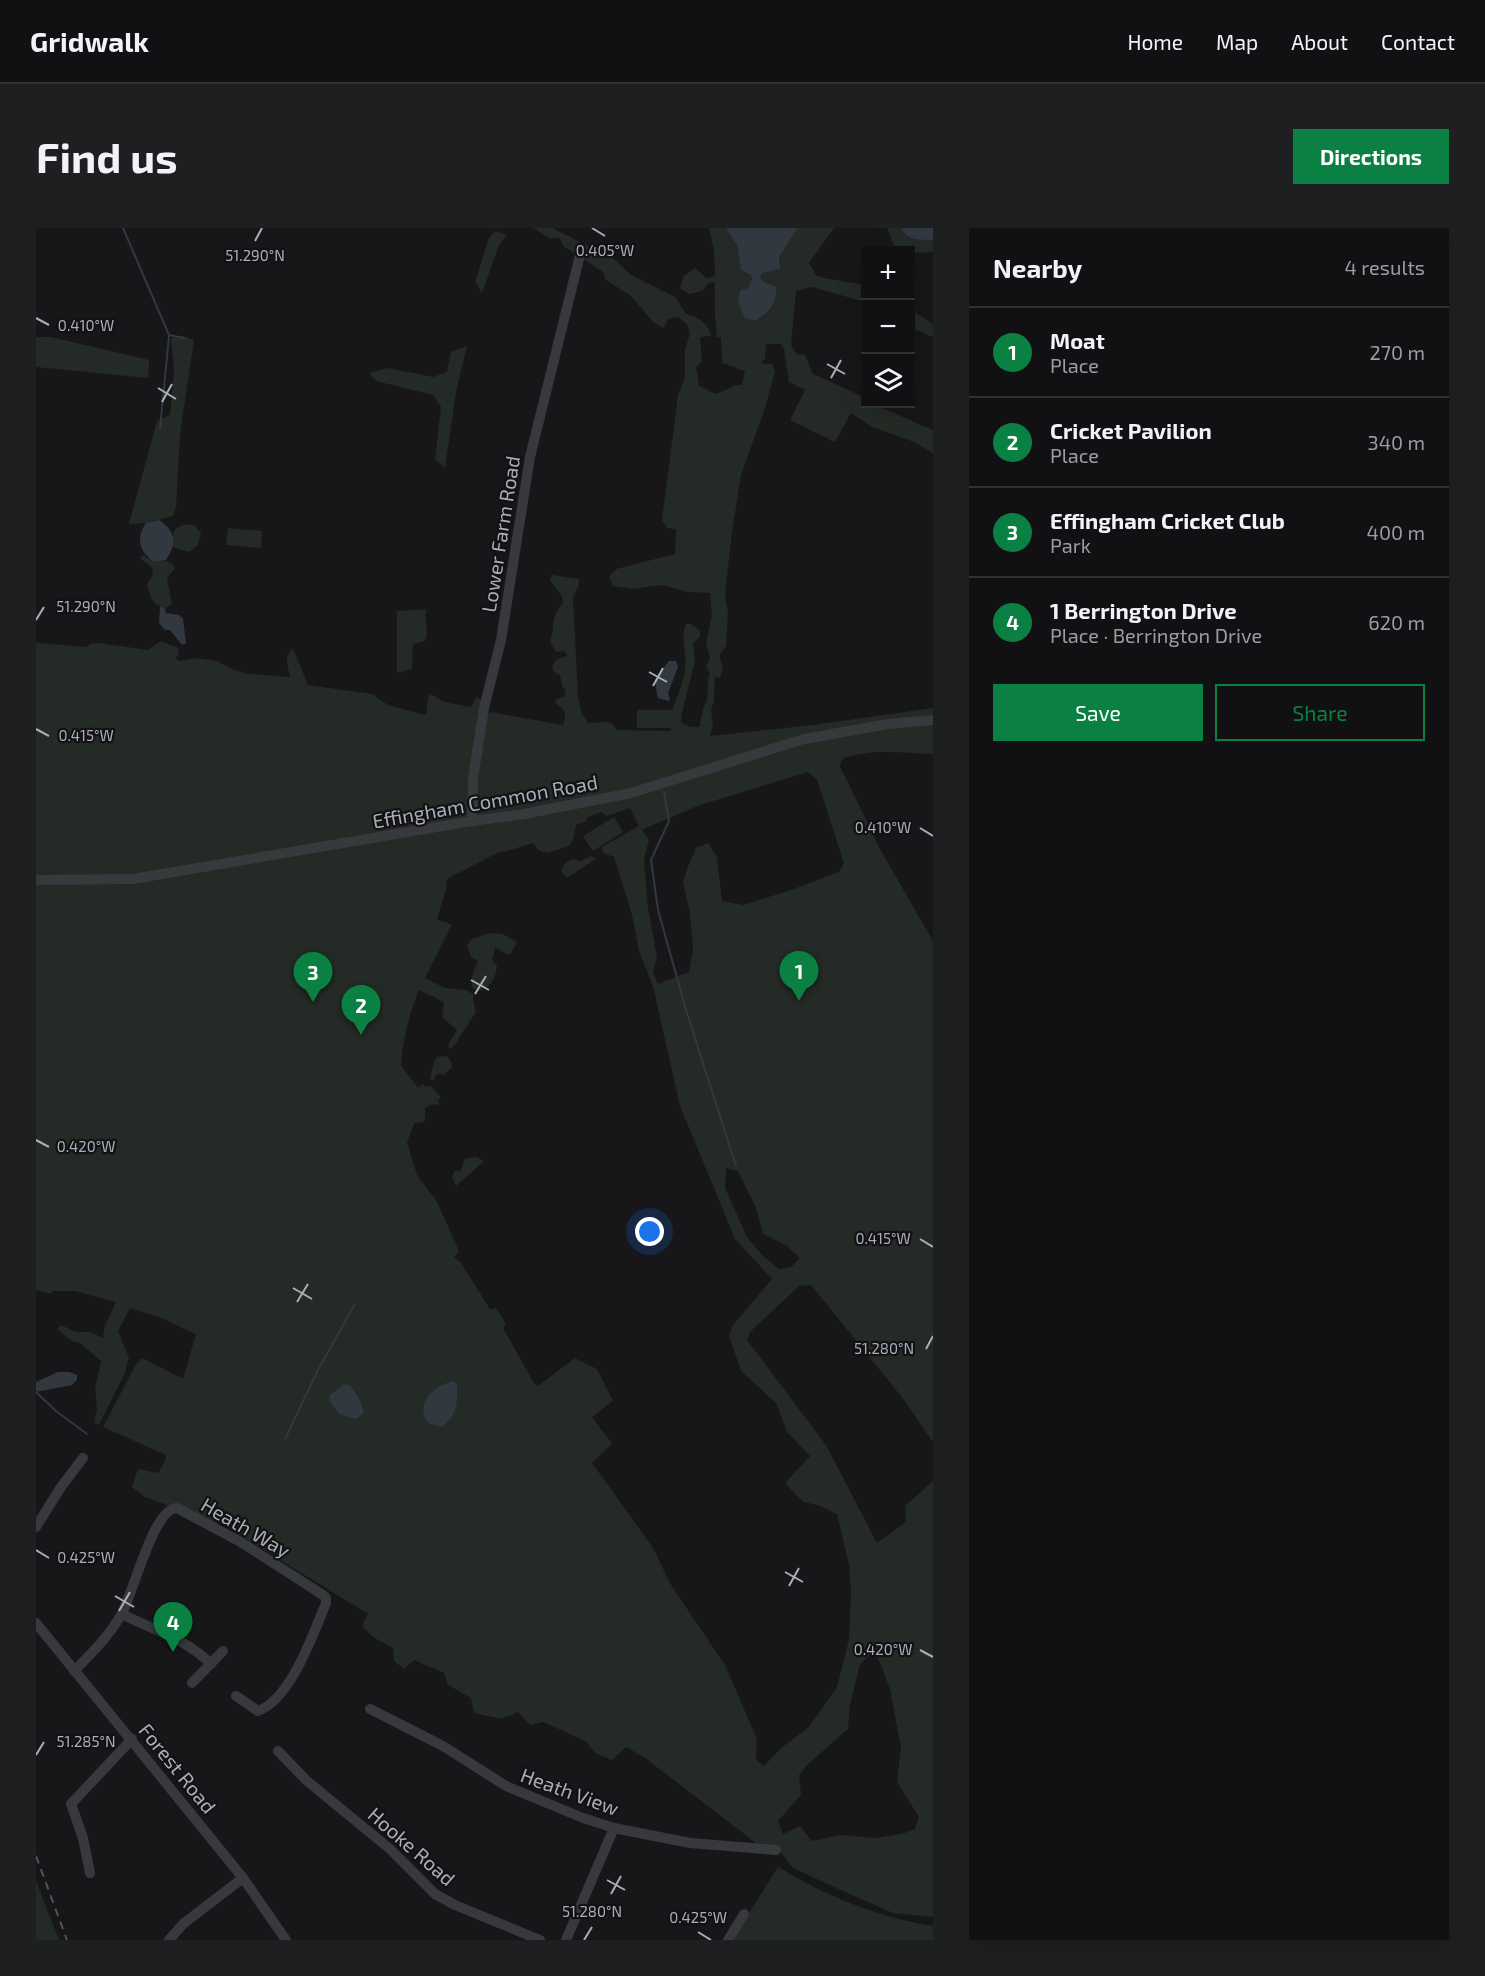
<!DOCTYPE html>
<meta charset="utf-8">
<style>
:root{--surface:#111113;--page:#1e1f21;--text:#f1f3f6;--muted:#9c9da0;--line:#303133;--accent:#0b8043}
body{margin:0;font-family:"Exo 2",sans-serif;background:var(--page);color:var(--text)}
.controls{position:absolute;right:18px;top:18px;display:grid;overflow:hidden;border-radius:0px;box-shadow:0 6px 24px #0002}
.controls button{width:54px;height:54px;display:grid;place-items:center;padding:0;border:0;border-bottom:2px solid var(--line);background:var(--surface);color:var(--text);font:30px sans-serif}
.you{position:absolute;left:614px;top:1004px;width:21px;height:21px;margin:-15px;border:4px solid #fff;border-radius:50%;background:#1a73e8;box-shadow:0 0 0 9px #1a73e833}
.badge{display:grid;place-items:center;width:39px;height:39px;border-radius:50%;background:var(--accent);color:#fff;font-size:20px;font-weight:700}
.pin{position:absolute;translate:-50% -50px;filter:drop-shadow(0 2px 3px #0008)}
.pin::after{content:'';position:absolute;top:32px;width:21px;height:18px;background:inherit;clip-path:polygon(0 0,100% 0,50% 100%)}
.list{margin:0;padding:0;list-style:none}
h2{display:flex;justify-content:space-between;align-items:center;height:78px;margin:0;padding:0 24px;font-size:26px}
h2 small{font-size:20px;font-weight:400;color:var(--muted)}
.list li{display:grid;grid-template-columns:39px 1fr auto;gap:18px;align-items:center;box-sizing:border-box;height:90px;padding:0 24px;border-top:2px solid var(--line)}
.list b{display:block;font-size:22px;white-space:nowrap}
.list p{margin:0;font-size:20px;white-space:nowrap;color:var(--muted)}
.list em{font-size:20px;font-style:normal;color:var(--muted)}
.actions{display:flex;gap:12px;padding:18px 24px}
.actions a{flex:1;padding:14px 0;border:2px solid var(--accent);border-radius:0px;text-align:center;font-size:21px;color:var(--accent)}
.actions .main{background:var(--accent);color:#fff}
.icon{flex:none;width:33px;height:33px;fill:none;stroke:currentColor;stroke-width:2;stroke-linecap:round;stroke-linejoin:round}
.map{position:relative;flex:none;width:897px;height:1712px;overflow:hidden;border-radius:0px}
header{display:flex;align-items:center;gap:36px;box-sizing:border-box;height:84px;padding:0 30px;background:var(--surface);border-bottom:2px solid var(--line)}
header strong{font-size:28px}
nav{display:flex;gap:33px;margin-inline-start:auto;font-size:21px}
.intro{display:flex;align-items:center;justify-content:space-between;box-sizing:border-box;height:144px;padding:0 36px}
h1{margin:0;font-size:42px}
.button{padding:15px 27px;border-radius:0px;background:var(--accent);color:#fff;font-size:21px;font-weight:700}
main{display:flex;gap:36px;padding:0 36px}
aside{flex:1;background:var(--surface);border-radius:0px;box-shadow:0 6px 24px #0002}
.map>svg:first-child{display:block}
</style>
<header>
<strong>Gridwalk</strong>
<nav><a>Home</a><a>Map</a><a>About</a><a>Contact</a></nav>
</header>
<div class="intro"><h1>Find us</h1><a class="button">Directions</a></div>
<main>
<div class="map">
<svg width="897" height="1712" viewBox="0 0 897 1712">
<rect width="100%" height="100%" fill="#171719"/>
<!-- green -->
<g fill="#242a25" fill-rule="evenodd">
<path d="M 497,0 L 516,0 L 578,31 L 595,47 L 639,69 L 650,86 C 661,89 674,96 675,108 L 664,109 L 666,134 L 660,139 L 663,158 L 680,166 L 696,159 L 697,157 L 706,157 L 709,143 C 700,141 695,137 686,135 L 685,109 L 681,109 C 679,91 678,73 679,54 L 673,55 L 666,63 L 653,66 L 644,60 L 648,48 L 659,40 L 671,50 L 679,48 L 678,22 L 673,0 L 690,0 C 702,13 703,25 705,42 L 715,47 L 716,52 L 712,60 L 720,93 C 736,82 738,78 741,59 L 728,54 L 724,49 L 726,45 L 743,29 L 762,0 L 798,0 L 773,35 L 780,47 L 788,50 L 829,57 L 829,74 L 776,59 L 760,63 L 755,117 L 760,126 L 769,127 L 777,146 L 823,167 L 829,171 L 830,176 L 837,176 L 897,202 L 897,225 L 878,214 L 836,199 L 815,185 L 799,214 L 754,192 L 769,162 L 753,154 L 748,121 L 745,116 L 730,116 L 729,131 L 726,133 L 727,136 L 736,136 L 739,144 L 729,180 L 705,247 L 696,304 L 689,366 L 692,385 L 690,418 L 683,428 L 687,438 L 684,450 L 679,449 L 678,473 L 675,482 L 677,496 L 674,508 L 777,497 L 897,480 L 897,526 C 867,525 835,520 806,531 L 804,538 L 844,621 L 897,713 L 897,1214 L 865,1168 L 775,1057 L 763,1058 L 715,1103 L 711,1112 L 790,1217 L 841,1315 L 870,1294 L 869,1278 L 897,1253 L 897,1689 L 857,1685 L 791,1656 L 756,1639 L 740,1618 L 724,1618 L 609,1530 L 590,1519 L 576,1532 L 559,1525 L 551,1514 L 508,1494 L 494,1497 L 482,1484 L 466,1491 L 438,1485 L 435,1470 L 412,1457 L 408,1445 L 378,1432 L 368,1441 L 358,1433 L 357,1420 L 337,1409 L 326,1398 L 332,1386 L 189,1298 L 183,1294 L 173,1302 L 141,1285 L 131,1277 L 109,1269 L 96,1259 L 102,1241 L 122,1245 L 129,1233 L 130,1227 L 67,1199 L 99,1138 L 106,1130 L 147,1151 L 160,1106 L 125,1090 L 94,1080 L 82,1103 L 93,1130 L 88,1147 L 63,1197 L 58,1195 L 61,1181 L 59,1160 L 65,1133 L 44,1115 L 36,1113 L 21,1101 L 25,1097 L 40,1104 L 54,1104 L 67,1110 L 68,1100 L 80,1074 L 39,1063 L 16,1063 L 15,1066 L 0,1062 L 0,415 L 51,419 L 56,415 L 63,415 L 112,422 L 125,413 L 142,420 L 143,425 L 140,430 L 143,433 L 162,430 L 181,433 L 201,443 L 213,446 L 254,449 C 252,438 247,430 257,420 L 272,457 L 336,466 L 352,477 L 390,487 L 393,465 L 408,474 L 435,479 L 440,469 L 446,472 L 451,486 L 454,484 L 527,497 C 531,485 529,482 519,475 L 520,472 L 528,468 L 530,462 L 526,458 L 524,447 L 517,443 L 516,438 L 520,432 L 531,428 L 528,423 L 520,424 L 514,414 C 520,396 513,391 527,375 L 526,368 L 514,352 L 516,347 L 543,351 L 543,357 L 537,370 L 542,468 L 546,486 L 552,495 L 571,494 L 577,496 L 580,502 L 635,503 L 635,500 L 601,500 L 601,482 L 636,482 C 641,469 648,454 649,440 C 651,426 644,409 650,396 L 654,396 L 664,402 L 664,409 L 657,415 L 659,433 L 646,485 L 645,494 L 654,499 L 663,499 L 668,478 L 671,473 L 672,451 L 674,447 L 670,438 L 674,430 L 670,415 L 676,387 L 674,365 L 652,364 L 626,357 L 597,361 L 577,358 L 573,349 L 580,341 L 639,326 L 640,301 L 631,300 L 626,292 L 642,167 L 649,149 L 649,122 L 654,105 L 651,96 L 642,89 L 632,91 L 628,100 L 618,95 L 594,67 L 570,52 L 567,44 L 527,18 L 524,10 L 513,10 ZM 772,544 L 781,552 L 808,635 L 803,644 L 755,662 L 707,677 L 686,673 L 681,629 L 672,615 L 660,620 L 651,641 L 647,654 L 654,686 L 657,721 L 653,744 L 622,756 L 617,745 L 621,729 L 612,680 L 608,631 L 613,612 L 606,602 L 661,578 ZM 594,580 L 603,598 L 566,619 L 567,625 L 578,629 L 596,687 L 603,723 L 617,758 L 644,878 L 699,1011 L 736,1051 L 697,1097 L 693,1108 L 705,1143 L 740,1175 L 751,1204 L 774,1228 L 749,1255 L 767,1274 L 782,1277 L 801,1286 L 813,1337 L 815,1363 L 813,1412 L 801,1459 L 772,1500 L 745,1520 L 728,1538 L 720,1532 L 721,1511 L 689,1437 L 635,1357 L 617,1320 L 556,1235 L 576,1216 L 556,1189 L 577,1173 L 561,1141 L 539,1130 L 502,1158 L 498,1155 L 467,1100 L 470,1096 L 460,1080 L 454,1081 L 425,1035 L 418,1029 L 423,1023 L 401,974 L 381,947 L 371,914 L 379,894 L 383,895 L 389,893 L 389,880 L 394,877 L 404,876 L 402,873 L 405,869 L 394,858 L 389,859 L 387,856 L 382,860 L 365,837 C 367,810 373,787 383,762 L 408,774 L 406,789 L 421,802 L 412,817 L 414,821 L 418,818 L 440,784 L 437,771 L 438,767 L 430,762 L 409,760 L 389,750 L 416,697 L 401,691 L 410,661 L 411,651 L 463,624 L 468,624 L 497,615 L 502,622 L 511,625 L 533,618 L 537,612 L 540,597 L 550,593 L 550,590 L 565,584 L 571,588 ZM 690,940 L 702,943 L 720,980 L 727,1006 L 750,1017 L 764,1030 L 755,1039 L 743,1041 L 728,1029 L 711,1009 L 689,960 ZM 839,1422 L 854,1461 L 865,1520 L 861,1554 L 883,1589 L 879,1601 L 866,1606 L 838,1610 L 804,1607 L 776,1613 L 764,1598 L 747,1606 L 742,1593 L 765,1567 L 763,1547 L 771,1537 L 812,1501 L 814,1477 L 824,1436 Z"/>
<path d="M 851,0 L 865,0 C 871,14 884,11 897,12 L 897,24 L 875,25 L 874,22 L 860,22 Z"/>
<path d="M 459,3 L 471,7 L 463,17 L 446,65 L 439,54 L 453,10 Z"/>
<path d="M 875,82 L 897,96 L 897,109 L 875,100 Z"/>
<path d="M 148,108 L 158,112 L 144,206 L 140,279 L 137,288 L 110,295 L 93,296 L 121,193 L 134,187 L 138,142 L 135,110 Z"/>
<path d="M 0,109 L 15,109 L 113,132 L 112,150 L 0,139 Z"/>
<path d="M 431,118 L 420,164 L 409,240 L 399,231 L 405,179 L 397,167 L 340,153 L 333,145 L 351,140 L 397,149 L 411,144 L 415,124 Z"/>
<path d="M 151,296 L 159,298 L 165,305 L 162,317 L 153,324 L 136,319 C 138,305 134,300 151,296 Z"/>
<path d="M 192,300 L 226,303 L 225,320 L 190,317 Z"/>
<path d="M 107,327 L 118,334 C 127,333 134,331 139,340 L 131,350 L 136,376 L 129,380 C 116,378 114,367 111,356 L 117,347 L 116,340 L 104,330 Z"/>
<path d="M 391,381 C 387,392 394,402 389,413 L 377,416 L 376,441 L 361,445 L 361,383 Z"/>
<path d="M 578,589 L 587,604 L 557,623 L 547,608 Z"/>
<path d="M 555,628 L 560,631 L 531,650 L 525,643 L 529,635 L 537,631 L 544,633 Z"/>
<path d="M 453,705 L 466,706 L 481,714 L 474,727 L 459,720 L 456,732 L 461,738 C 459,751 455,761 440,763 L 436,759 L 436,748 L 442,733 L 435,729 L 431,718 L 436,711 Z"/>
<path d="M 411,828 L 415,833 L 416,839 L 408,847 L 401,846 L 397,853 L 394,851 L 398,833 L 401,829 Z"/>
<path d="M 440,929 L 448,933 L 420,958 L 416,949 L 419,942 L 424,944 L 429,931 Z"/>
<path d="M 742,1639 C 790,1668 841,1689 897,1698 L 897,1712 L 696,1712 Z"/>
<path d="M 0,1653 L 23,1712 L 0,1712 Z"/>
</g>
<!-- water -->
<g fill="#323840">
<path d="M 690,0 L 762,0 L 743,29 L 744,41 L 726,45 L 724,49 L 728,54 L 741,59 C 738,78 737,81 720,93 L 709,90 L 702,75 L 704,63 L 712,60 L 716,52 L 715,47 L 705,42 L 701,17 Z"/>
<path d="M 865,0 L 897,0 L 897,12 C 884,12 871,13 865,0 Z"/>
<path d="M 123,292 C 140,303 141,315 130,332 L 118,334 C 104,324 99,311 110,295 Z"/>
<path d="M 124,379 L 129,380 L 130,385 L 143,387 L 147,391 L 150,415 L 146,417 L 134,402 L 129,402 L 123,395 Z"/>
<path d="M 633,433 L 640,433 L 642,439 L 632,465 L 634,471 L 633,473 L 622,470 C 617,449 621,449 633,433 Z"/>
<path d="M 22,1144 L 33,1144 L 41,1147 L 41,1152 L 36,1157 L 0,1164 L 0,1154 Z"/>
<path d="M 417,1153 L 421,1156 C 422,1172 421,1190 405,1199 L 392,1195 C 378,1174 398,1158 417,1153 Z"/>
<path d="M 307,1157 L 313,1157 C 321,1164 325,1174 328,1185 L 320,1191 L 304,1186 L 293,1173 L 294,1167 Z"/>
</g>
<g fill="none" stroke-linecap="round" stroke-linejoin="round">
<!-- stream -->
<g stroke="#323840" stroke-width="2">
<path d="M 87,0 L 133,107 L 148,110"/>
<path d="M 124,201 L 133,108"/>
<path d="M 628,564 L 633,593 L 615,632 L 622,682 L 650,782 L 700,938"/>
<path d="M 0,1164 L 20,1183 L 51,1206"/>
<path d="M 249,1211 L 282,1142 L 319,1076"/>
</g>
<!-- minor -->
<g stroke="#38393d" stroke-width="10">
<path d="M 436,593 L 437,550 L 448,480 L 465,412 L 494,229 L 544,27"/>
<path d="M 0,652 L 97,651 L 436,593 L 488,586 L 595,565 L 768,511 L 852,496 L 897,492"/>
<path d="M 0,1299 L 25,1259 L 47,1230"/>
<path d="M 86,1386 C 118,1403 148,1409 175,1436"/>
<path d="M 0,1395 L 207,1650 L 250,1712"/>
<path d="M 38,1443 C 55,1426 73,1408 85,1387 C 97,1367 117,1280 141,1280 L 203,1313 L 287,1367 L 290,1370 L 290,1375 C 277,1406 255,1471 222,1483 L 200,1468"/>
<path d="M 156,1455 L 187,1423"/>
<path d="M 334,1481 L 407,1518 L 470,1558 L 547,1590 L 578,1600 L 654,1615 L 740,1622"/>
<path d="M 242,1523 L 271,1553 L 354,1621 L 399,1666 L 419,1677 L 504,1712"/>
<path d="M 54,1645 L 47,1610 L 35,1576 L 96,1511"/>
<path d="M 133,1712 L 147,1696 L 207,1650"/>
<path d="M 530,1712 L 578,1600"/>
<path d="M 692,1712 L 708,1686"/>
</g>
<!-- rail -->
<path stroke="#525258" stroke-width="2" stroke-dasharray="8 6" stroke-linecap="butt" d="M 0,1628 L 31,1712"/>
</g>
<!-- ticks -->
<path fill="none" stroke="#abadb7" stroke-width="2" d="M 556,0 L 569,8M 219,13 L 226,0M 0,90 L 13,97M 791,136 L 809,146M 795,150 L 805,132M 122,160 L 140,171M 126,174 L 136,156M 0,392 L 8,379M 613,444 L 631,454M 617,458 L 627,440M 0,501 L 13,508M 884,600 L 897,608M 435,752 L 453,762M 439,766 L 450,748M 0,912 L 13,919M 884,1011 L 897,1019M 257,1060 L 276,1071M 261,1074 L 272,1056M 890,1121 L 897,1108M 0,1322 L 13,1330M 749,1344 L 767,1354M 753,1358 L 763,1340M 79,1368 L 98,1379M 83,1383 L 94,1364M 884,1422 L 897,1429M 0,1527 L 8,1514M 571,1652 L 589,1662M 575,1666 L 585,1648M 662,1704 L 675,1712M 548,1712 L 556,1699"/>
<g text-anchor="middle" dominant-baseline="central" stroke-width="4.5" stroke-linejoin="round" paint-order="stroke">
<!-- street labels -->
<g font-size="20" fill="#abadb7" stroke="#121214">
<text transform="translate(464 306) rotate(-81)">Lower Farm Road</text>
<text transform="translate(449 573) rotate(-10)">Effingham Common Road</text>
<text transform="translate(210 1299) rotate(30)">Heath Way</text>
<text transform="translate(142 1540) rotate(51)">Forest Road</text>
<text transform="translate(534 1563) rotate(20)">Heath View</text>
<text transform="translate(376 1618) rotate(41)">Hooke Road</text>
</g>
</g>
<g font-size="15" text-anchor="middle" fill="#abadb7" stroke="#121214" stroke-width="4.5" stroke-linejoin="round" paint-order="stroke">
<text x="569" y="28">0.405°W</text>
<text x="219" y="33">51.290°N</text>
<text x="50" y="103">0.410°W</text>
<text x="50" y="384">51.290°N</text>
<text x="50" y="513">0.415°W</text>
<text x="847" y="605">0.410°W</text>
<text x="50" y="924">0.420°W</text>
<text x="847" y="1016">0.415°W</text>
<text x="848" y="1126">51.280°N</text>
<text x="50" y="1335">0.425°W</text>
<text x="847" y="1427">0.420°W</text>
<text x="50" y="1519">51.285°N</text>
<text x="556" y="1689">51.280°N</text>
<text x="662" y="1695">0.425°W</text>
</g>
</svg>
<div class="controls">
<button>+</button>
<button>−</button>
<button><svg class="icon" aria-label="layers" viewBox="0 0 24 24"><path d="M12 4l9 5-9 5-9-5zM3 14l9 5 9-5"/></svg></button>
</div>
<div class="you"></div>
<div class="pin badge" style="left:763px;top:773px">1</div>
<div class="pin badge" style="left:325px;top:807px">2</div>
<div class="pin badge" style="left:277px;top:774px">3</div>
<div class="pin badge" style="left:137px;top:1424px">4</div>
</div>
<aside>
<h2>Nearby<small>4 results</small></h2>
<ul class="list">
<li><span class="badge">1</span><div><b>Moat</b><p>Place</p></div><em>270 m</em></li>
<li><span class="badge">2</span><div><b>Cricket Pavilion</b><p>Place</p></div><em>340 m</em></li>
<li><span class="badge">3</span><div><b>Effingham Cricket Club</b><p>Park</p></div><em>400 m</em></li>
<li><span class="badge">4</span><div><b>1 Berrington Drive</b><p>Place · Berrington Drive</p></div><em>620 m</em></li>
</ul>
<div class="actions"><a class="main">Save</a><a>Share</a></div>
</aside>
</main>
